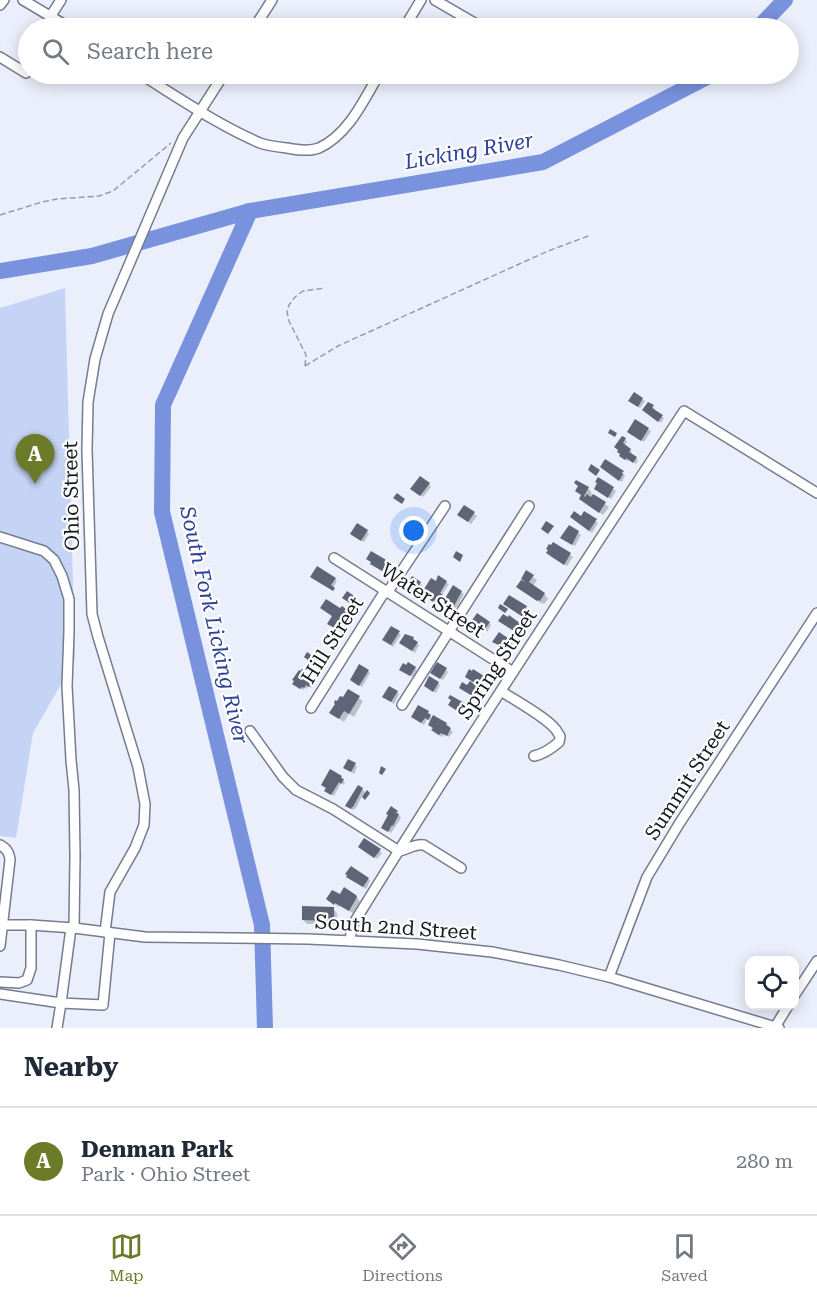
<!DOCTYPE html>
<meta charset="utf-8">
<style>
:root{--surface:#fff;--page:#f2f2f3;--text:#1f2937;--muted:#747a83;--line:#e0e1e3;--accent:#6c7b28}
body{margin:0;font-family:"Roboto Serif",serif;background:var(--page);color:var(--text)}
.controls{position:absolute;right:18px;bottom:18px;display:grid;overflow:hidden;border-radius:12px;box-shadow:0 3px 15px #0003}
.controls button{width:54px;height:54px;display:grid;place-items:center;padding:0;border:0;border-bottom:2px solid var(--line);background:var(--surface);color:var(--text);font:30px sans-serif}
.you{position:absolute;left:414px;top:531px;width:21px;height:21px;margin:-15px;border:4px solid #fff;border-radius:50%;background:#1a73e8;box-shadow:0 0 0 9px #1a73e833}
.badge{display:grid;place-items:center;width:39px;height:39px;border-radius:50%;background:var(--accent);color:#fff;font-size:20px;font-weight:700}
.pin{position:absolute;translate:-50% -50px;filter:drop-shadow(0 2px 3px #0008)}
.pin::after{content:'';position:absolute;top:32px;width:21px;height:18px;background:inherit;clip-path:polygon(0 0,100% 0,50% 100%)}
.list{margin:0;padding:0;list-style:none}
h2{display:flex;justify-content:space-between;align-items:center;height:78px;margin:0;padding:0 24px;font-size:26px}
h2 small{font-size:20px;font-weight:400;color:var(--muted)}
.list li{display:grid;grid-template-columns:39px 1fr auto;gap:18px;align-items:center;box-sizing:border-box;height:108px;padding:0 24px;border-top:2px solid var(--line)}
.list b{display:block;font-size:22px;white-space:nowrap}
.list p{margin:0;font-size:20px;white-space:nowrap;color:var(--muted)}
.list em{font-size:20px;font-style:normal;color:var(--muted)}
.icon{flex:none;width:33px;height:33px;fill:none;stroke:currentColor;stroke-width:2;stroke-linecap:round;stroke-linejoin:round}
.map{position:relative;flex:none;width:817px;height:1028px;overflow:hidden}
.search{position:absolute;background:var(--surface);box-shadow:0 3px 15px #0003;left:18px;right:18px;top:18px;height:66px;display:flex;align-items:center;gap:15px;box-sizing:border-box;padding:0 21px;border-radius:33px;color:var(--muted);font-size:22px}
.sheet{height:186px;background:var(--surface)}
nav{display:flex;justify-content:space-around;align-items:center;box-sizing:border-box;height:84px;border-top:2px solid var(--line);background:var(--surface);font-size:16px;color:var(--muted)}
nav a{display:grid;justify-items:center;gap:3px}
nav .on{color:var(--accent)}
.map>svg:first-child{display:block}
</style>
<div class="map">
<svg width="817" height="1028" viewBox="0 0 817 1028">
<rect width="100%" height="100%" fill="#ebeffb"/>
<!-- green -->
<path fill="#c5d3f5" d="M 65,288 L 75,660 L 33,733 L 16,838 L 0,836 L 0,308 Z"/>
<!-- shadow -->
<g fill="#0003">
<path d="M 635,394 L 645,401 L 640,408 L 632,403 Z"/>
<path d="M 653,407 L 655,409 L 654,411 L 664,418 L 661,423 L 647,412 Z"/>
<path d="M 648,429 L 651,431 L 644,442 L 631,434 Z"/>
<path d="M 625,439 L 627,442 L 624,446 L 630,450 L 632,452 L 631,454 L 638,460 L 636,464 L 629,459 L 628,461 L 623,459 L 620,451 L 616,447 Z"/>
<path d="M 606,461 L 625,475 L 622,482 L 605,469 Z"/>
<path d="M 599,479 L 616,491 L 611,499 L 598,491 Z"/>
<path d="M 576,482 L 589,489 L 592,493 L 591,494 L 609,507 L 603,515 L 581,499 L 583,496 Z"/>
<path d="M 429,484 L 431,487 L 423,497 L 415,491 Z"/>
<path d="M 464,507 L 477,516 L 471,524 L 461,517 Z"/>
<path d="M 584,513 L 598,523 L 592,533 L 574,519 L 581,518 Z"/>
<path d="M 367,531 L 369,534 L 364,542 L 354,536 Z"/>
<path d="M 578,532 L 581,535 L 575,546 L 565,540 Z"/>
<path d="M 554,544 L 573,557 L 567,566 L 550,556 Z"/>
<path d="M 387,563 L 389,565 L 384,572 L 374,566 Z"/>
<path d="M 527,573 L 537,580 L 533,586 L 543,592 L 548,599 L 544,604 L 542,603 L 542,604 L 518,587 Z"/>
<path d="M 313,576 L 335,579 L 337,581 L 333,588 L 336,591 Z"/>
<path d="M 412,578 L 423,586 L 417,595 L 409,590 Z"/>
<path d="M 440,578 L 449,584 L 441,596 L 446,600 L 461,592 L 464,594 L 457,607 L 456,607 L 453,612 L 441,603 L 440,604 L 437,602 L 436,603 L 432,600 L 437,583 Z"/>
<path d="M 507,606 L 526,607 L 529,609 L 527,612 L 532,615 L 529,620 Z"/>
<path d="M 340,610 L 345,610 L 349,614 L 348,615 L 354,621 L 350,627 L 347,626 L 342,633 L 333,627 L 334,617 Z"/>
<path d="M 489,623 L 491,625 L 487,632 L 476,624 Z"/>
<path d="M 502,623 L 520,625 L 523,627 L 521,630 L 519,628 L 516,633 Z"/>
<path d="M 399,633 L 401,635 L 393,647 L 386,642 Z"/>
<path d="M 411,637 L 419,645 L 415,653 L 403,645 Z"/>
<path d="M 511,642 L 513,644 L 509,650 L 497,644 Z"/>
<path d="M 415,668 L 417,670 L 413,677 L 403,672 Z"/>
<path d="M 446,670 L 448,672 L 443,680 L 434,675 Z"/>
<path d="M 368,671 L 370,673 L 362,687 L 354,682 Z"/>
<path d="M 305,673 L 313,685 L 311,688 L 308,686 L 307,689 L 305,688 L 303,690 L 297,686 Z"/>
<path d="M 469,679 L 486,679 L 488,681 L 484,688 Z"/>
<path d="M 438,683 L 440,685 L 436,693 L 428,688 Z"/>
<path d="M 470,683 L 482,692 L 477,699 L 463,690 L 468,687 Z"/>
<path d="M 349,691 L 363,701 L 354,717 L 349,714 L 344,722 L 331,713 L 344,699 Z"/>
<path d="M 397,692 L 399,694 L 394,704 L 384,697 Z"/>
<path d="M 452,707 L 467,707 L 469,709 L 465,715 Z"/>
<path d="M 428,713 L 433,719 L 446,724 L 449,726 L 448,728 L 453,732 L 449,737 L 444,734 L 442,737 L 435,733 L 431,722 L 427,719 L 424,725 L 415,719 Z"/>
<path d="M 355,764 L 357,767 L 354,774 L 345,768 Z"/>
<path d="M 341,777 L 345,783 L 344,785 L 341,783 L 334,796 L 328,793 Z"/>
<path d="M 362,789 L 366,793 L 367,792 L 370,794 L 366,799 L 362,796 L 356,808 L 353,810 L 350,808 Z"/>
<path d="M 397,812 L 401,818 L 391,833 L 383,827 Z"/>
<path d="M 365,840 L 382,853 L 377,859 L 362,849 Z"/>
<path d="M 351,879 L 368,879 L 370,881 L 366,889 Z"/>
<path d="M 356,896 L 360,902 L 353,913 L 340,906 L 339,907 L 332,902 L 340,897 Z"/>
<path d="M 333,909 L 337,913 L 337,924 L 307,924 L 303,920 Z"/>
</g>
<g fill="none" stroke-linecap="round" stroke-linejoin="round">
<!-- river -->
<g stroke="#7892dd" stroke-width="16">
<path d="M 758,28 L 785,0"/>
<path d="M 250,211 L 163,405 L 162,512 L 262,925 L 265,1028"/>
<path d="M 0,271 L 92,256 L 250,211 L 543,162 L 713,74"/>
</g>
</g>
<!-- building -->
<g fill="#5e6576">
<path d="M 634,392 L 643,398 L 638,407 L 628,401 Z"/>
<path d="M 648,402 L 654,405 L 652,408 L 663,415 L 658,422 L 642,410 Z"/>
<path d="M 635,419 L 649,428 L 641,441 L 627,432 Z"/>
<path d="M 610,429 L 617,433 L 615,437 L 608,433 Z"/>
<path d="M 622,436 L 626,438 L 623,443 L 631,449 L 629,452 L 637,457 L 633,463 L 626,458 L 625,460 L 619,456 L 620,454 L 617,452 L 618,450 L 614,447 Z"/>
<path d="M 605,459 L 624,471 L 622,473 L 623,474 L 619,481 L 600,467 Z"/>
<path d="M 591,464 L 600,470 L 596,476 L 588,470 Z"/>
<path d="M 420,476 L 430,483 L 420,496 L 410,489 Z"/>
<path d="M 598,477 L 614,487 L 608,498 L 594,489 L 597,483 L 595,482 Z"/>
<path d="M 576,480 L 589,487 L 584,496 L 585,497 L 587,494 L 591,497 L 593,494 L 606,502 L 599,513 L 579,499 L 581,495 L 575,491 L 578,486 L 574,483 Z"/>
<path d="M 397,493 L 405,499 L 402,504 L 393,498 Z"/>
<path d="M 464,505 L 475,512 L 468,522 L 457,515 Z"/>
<path d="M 574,511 L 581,516 L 584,511 L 597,519 L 589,531 L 570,517 Z"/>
<path d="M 546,521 L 554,526 L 548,534 L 541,529 Z"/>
<path d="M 357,523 L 368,530 L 361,541 L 350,534 Z"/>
<path d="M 569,525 L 579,531 L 572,545 L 560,538 Z"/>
<path d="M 553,542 L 571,553 L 564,565 L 546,553 L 548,550 L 546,549 L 549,544 L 551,545 Z"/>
<path d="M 371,551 L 388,561 L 382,571 L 370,564 L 371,562 L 366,559 Z"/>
<path d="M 456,551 L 463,555 L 460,562 L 453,557 Z"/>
<path d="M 317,566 L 336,578 L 331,585 L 335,588 L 333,591 L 310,577 Z"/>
<path d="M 526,570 L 534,575 L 529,582 L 545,593 L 540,601 L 538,600 L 537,601 L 516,587 L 521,580 L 526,582 L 521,579 Z"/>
<path d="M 438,575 L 447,581 L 440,593 L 443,595 L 438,602 L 434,600 L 433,602 L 430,600 L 431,598 L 422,592 L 431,578 L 436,581 Z"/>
<path d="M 412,576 L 421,582 L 414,594 L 405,588 Z"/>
<path d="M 453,585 L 462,591 L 454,606 L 453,605 L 450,610 L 441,605 Z"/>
<path d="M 347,591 L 357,598 L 356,599 L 361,602 L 357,608 L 342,598 Z"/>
<path d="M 509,595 L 527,606 L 525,609 L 530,612 L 526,619 L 503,604 Z"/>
<path d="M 326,599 L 340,608 L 342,606 L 346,609 L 344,611 L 351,616 L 345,624 L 343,623 L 338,630 L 327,624 L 332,616 L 320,608 Z"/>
<path d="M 500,604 L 508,609 L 505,613 L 498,608 Z"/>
<path d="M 477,613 L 490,622 L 484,630 L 471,622 Z"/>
<path d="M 503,614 L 508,617 L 509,615 L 521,624 L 518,628 L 516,627 L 514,631 L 498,621 Z"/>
<path d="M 391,626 L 400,631 L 391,645 L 382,640 Z"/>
<path d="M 499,632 L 512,641 L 507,649 L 492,642 Z"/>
<path d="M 405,634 L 414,637 L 413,639 L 418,642 L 412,651 L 399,643 Z"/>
<path d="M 307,652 L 318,660 L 314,665 L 304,657 Z"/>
<path d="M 408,662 L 416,667 L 410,676 L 399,670 L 403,663 L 406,665 Z"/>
<path d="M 437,662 L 447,668 L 440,679 L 430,673 Z"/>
<path d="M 359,664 L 369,670 L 359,686 L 350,680 Z"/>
<path d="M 302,669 L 306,671 L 306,675 L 310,678 L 309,680 L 312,682 L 309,687 L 306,685 L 304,688 L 302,687 L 300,689 L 292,684 L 294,681 L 292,680 L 299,670 L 300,671 Z"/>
<path d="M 469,669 L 472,671 L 473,669 L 487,678 L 481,687 L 465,677 Z"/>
<path d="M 429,676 L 439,682 L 433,692 L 424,686 Z"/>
<path d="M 470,681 L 480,689 L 474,697 L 459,688 L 462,682 L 467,685 Z"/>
<path d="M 389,686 L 398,691 L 391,702 L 382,697 Z"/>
<path d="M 348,689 L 360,696 L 349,714 L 344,711 L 339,719 L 329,713 L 335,704 L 334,703 L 335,700 L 337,701 L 340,696 L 343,697 Z"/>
<path d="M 450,695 L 468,705 L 462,714 L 448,705 L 451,700 L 448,698 Z"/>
<path d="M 418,705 L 429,711 L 428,713 L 431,715 L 428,720 L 425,718 L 421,723 L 411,717 Z"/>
<path d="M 433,715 L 447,723 L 446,725 L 451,728 L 447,736 L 441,733 L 439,735 L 431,730 L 433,728 L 428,725 Z"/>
<path d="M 348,759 L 356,763 L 351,772 L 343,768 Z"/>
<path d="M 381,766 L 386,769 L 382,775 L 379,773 Z"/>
<path d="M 330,769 L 342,776 L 341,778 L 344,779 L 341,784 L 339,782 L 331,795 L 324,791 L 326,788 L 321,785 Z"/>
<path d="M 358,785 L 363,788 L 353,807 L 352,807 L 351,809 L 345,806 Z"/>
<path d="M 367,790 L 370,793 L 365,800 L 362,797 Z"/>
<path d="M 391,806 L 398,811 L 396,813 L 399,814 L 393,826 L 392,825 L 388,832 L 381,828 L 388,815 L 386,814 Z"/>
<path d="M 364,838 L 381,849 L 374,858 L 358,847 Z"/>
<path d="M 351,866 L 369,878 L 363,887 L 346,877 L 347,875 L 345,874 Z"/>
<path d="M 344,887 L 356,895 L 357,897 L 349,911 L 335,903 L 334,905 L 326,899 L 332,890 L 340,894 Z"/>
<path d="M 302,906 L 334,907 L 334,921 L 302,920 Z"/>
</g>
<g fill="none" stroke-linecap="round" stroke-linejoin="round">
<defs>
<g id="minor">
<path d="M 23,0 L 70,28"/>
<path d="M 435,0 L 483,28"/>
<path d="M 0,5 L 4,0"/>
<path d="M 50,17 L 61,0"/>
<path d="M 254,28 L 272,0"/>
<path d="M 404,28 L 421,0"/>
<path d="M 0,57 L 26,73 L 28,69"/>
<path d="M 140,74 C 179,98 218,125 260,143 C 268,146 278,147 287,148 C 297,150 309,152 319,148 C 348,135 364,100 379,74"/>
<path d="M 0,537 L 44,551 L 54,560 L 62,576 L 69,599 L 69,632 L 67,686 L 71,760 L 74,790 L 75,856 L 74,928"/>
<path d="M 334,558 L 513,672"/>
<path d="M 387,593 L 445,506"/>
<path d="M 501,691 C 514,700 552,720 558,733 C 561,737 560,737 559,742 C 551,749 544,754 534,756"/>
<path d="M 402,705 L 529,506"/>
<path d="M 311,708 L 385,591"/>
<path d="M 250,731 L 283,777 L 296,790 L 333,809 L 399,851 C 407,850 415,843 424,845 L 461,868"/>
<path d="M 0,845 C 7,849 9,852 10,860 L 0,946"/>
<path d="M 0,925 L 31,925 L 74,928 L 145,937 L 308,939 L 417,944 L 492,952 L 559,965 L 609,977 L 779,1028"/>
<path d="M 71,928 L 61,1003 L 103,1005 L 110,933"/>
<path d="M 105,932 L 110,892 L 135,848 L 144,825 L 145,804 L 138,767 L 98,637 L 92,614 L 87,450 L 88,402 L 95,359 L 108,314 L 183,138 L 224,74"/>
<path d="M 350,941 L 352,926 C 459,752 572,582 684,411 L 817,493"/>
<path d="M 609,977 L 647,877 L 679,824 L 817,613"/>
<path d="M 0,982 L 19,983 L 27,980 L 31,968 L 31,925"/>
<path d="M 0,994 L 61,1003 L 57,1028"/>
<path d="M 794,996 L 817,961"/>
<path d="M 775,1027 L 788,1006"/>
</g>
</defs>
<!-- minor casing -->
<use href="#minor" stroke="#757c8d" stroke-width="12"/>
<!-- path -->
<g stroke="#989ca6" stroke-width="1.5" stroke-dasharray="6 3" stroke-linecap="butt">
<path d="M 0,215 L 42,202 L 57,199 L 99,196 L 113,191 L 171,143"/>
<path d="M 305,366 L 338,346 L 548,251 L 591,235"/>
<path d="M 305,366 L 306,355 L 289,321 L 287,312 L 289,305 L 295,297 L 303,291 L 325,288"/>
</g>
<!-- minor -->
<use href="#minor" stroke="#fff" stroke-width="9"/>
</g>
<g text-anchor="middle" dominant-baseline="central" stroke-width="4.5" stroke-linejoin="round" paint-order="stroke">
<!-- street labels -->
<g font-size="20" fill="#161920" stroke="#fdfdfd">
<text transform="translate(71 496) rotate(-91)">Ohio Street</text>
<text transform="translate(433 600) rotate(33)">Water Street</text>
<text transform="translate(332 640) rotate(-58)">Hill Street</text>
<text transform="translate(497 664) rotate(-57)">Spring Street</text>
<text transform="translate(687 780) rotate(-57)">Summit Street</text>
<text transform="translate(396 927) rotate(4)">South 2nd Street</text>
</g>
<!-- water labels -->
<g font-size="21" font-style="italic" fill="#2b4098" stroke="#fdfdfd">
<text transform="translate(469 151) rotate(-10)">Licking River</text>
<text transform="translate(214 625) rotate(77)">South Fork Licking River</text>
</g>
</g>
</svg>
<div class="controls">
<button><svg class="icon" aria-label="locate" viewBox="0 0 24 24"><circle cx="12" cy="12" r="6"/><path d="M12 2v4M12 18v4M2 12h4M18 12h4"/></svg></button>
</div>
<div class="you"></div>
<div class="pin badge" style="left:35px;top:484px">A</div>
<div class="search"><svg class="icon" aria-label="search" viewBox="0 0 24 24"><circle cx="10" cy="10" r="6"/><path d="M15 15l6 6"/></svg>Search here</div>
</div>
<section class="sheet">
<h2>Nearby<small></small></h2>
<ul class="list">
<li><span class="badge">A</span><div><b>Denman Park</b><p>Park · Ohio Street</p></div><em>280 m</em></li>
</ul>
</section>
<nav>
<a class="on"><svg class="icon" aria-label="map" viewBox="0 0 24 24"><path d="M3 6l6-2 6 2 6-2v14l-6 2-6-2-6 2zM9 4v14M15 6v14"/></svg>Map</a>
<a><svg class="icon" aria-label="directions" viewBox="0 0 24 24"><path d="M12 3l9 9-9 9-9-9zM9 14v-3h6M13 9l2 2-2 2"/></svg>Directions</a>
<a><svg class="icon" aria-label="saved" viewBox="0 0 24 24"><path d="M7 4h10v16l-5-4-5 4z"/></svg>Saved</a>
</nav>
